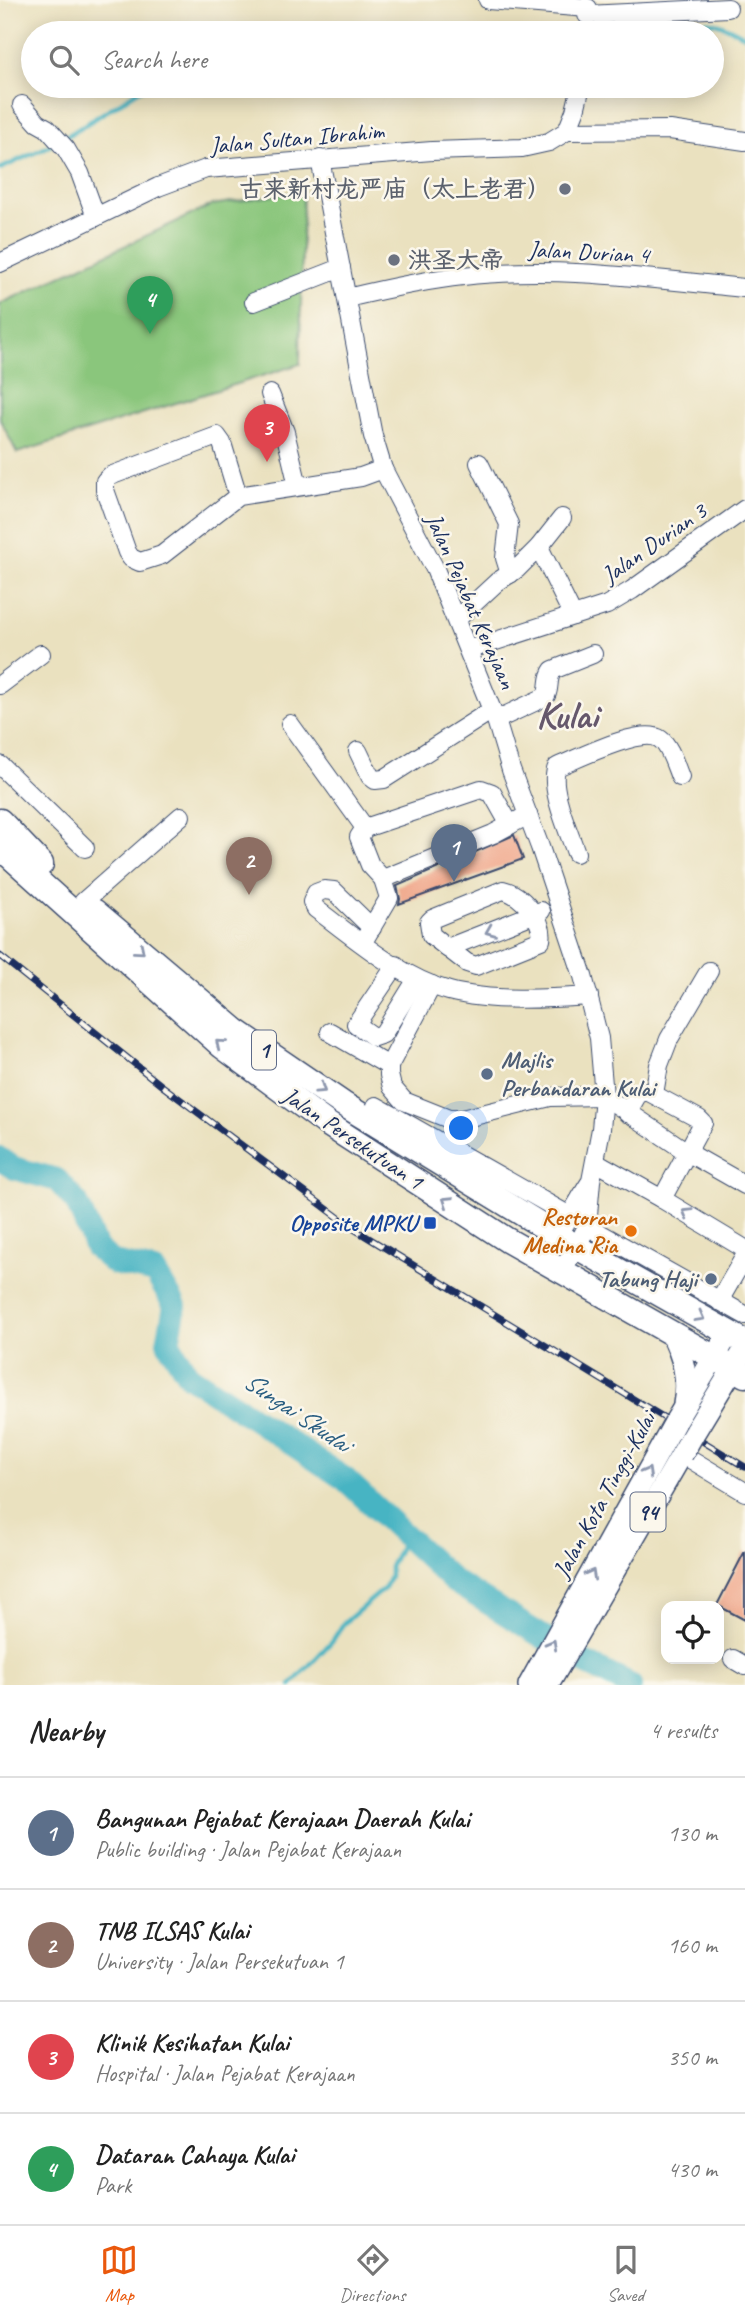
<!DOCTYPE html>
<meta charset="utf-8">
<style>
:root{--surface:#fff;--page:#f2f2f2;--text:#222;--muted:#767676;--line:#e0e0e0;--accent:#ea580c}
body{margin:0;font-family:Caveat,"LXGW WenKai TC",sans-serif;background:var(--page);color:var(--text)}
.controls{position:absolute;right:21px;bottom:21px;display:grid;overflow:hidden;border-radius:14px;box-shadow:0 4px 18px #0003}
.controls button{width:63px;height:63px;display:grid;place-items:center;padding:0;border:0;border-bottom:2px solid var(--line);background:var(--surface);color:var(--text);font:35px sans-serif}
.you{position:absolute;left:462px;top:1129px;width:24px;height:24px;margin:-18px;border:5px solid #fff;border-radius:50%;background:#1a73e8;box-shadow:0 0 0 10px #1a73e833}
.badge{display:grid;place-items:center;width:46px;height:46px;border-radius:50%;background:var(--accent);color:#fff;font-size:23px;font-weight:700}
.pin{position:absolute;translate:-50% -58px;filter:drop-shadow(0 2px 4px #0008)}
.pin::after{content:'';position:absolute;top:37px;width:24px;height:21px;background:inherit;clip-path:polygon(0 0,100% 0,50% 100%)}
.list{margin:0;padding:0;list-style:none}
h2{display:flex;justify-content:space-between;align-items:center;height:91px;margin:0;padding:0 28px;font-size:30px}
h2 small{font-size:23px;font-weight:400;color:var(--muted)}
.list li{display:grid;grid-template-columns:46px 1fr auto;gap:21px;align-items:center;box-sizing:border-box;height:112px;padding:0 28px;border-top:2px solid var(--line)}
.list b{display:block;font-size:26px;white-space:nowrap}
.list p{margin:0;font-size:23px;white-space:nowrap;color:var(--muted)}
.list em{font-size:23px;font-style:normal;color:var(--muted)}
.icon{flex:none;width:38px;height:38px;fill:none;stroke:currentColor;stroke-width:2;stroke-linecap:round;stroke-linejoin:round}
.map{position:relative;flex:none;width:745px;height:1685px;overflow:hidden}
.search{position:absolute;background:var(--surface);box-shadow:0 4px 18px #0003;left:21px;right:21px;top:21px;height:77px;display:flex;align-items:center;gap:18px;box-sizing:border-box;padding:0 24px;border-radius:38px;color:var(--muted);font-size:26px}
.sheet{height:539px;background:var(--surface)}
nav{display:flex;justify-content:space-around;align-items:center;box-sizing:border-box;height:98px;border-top:2px solid var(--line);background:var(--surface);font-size:19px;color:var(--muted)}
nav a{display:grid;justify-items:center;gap:4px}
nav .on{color:var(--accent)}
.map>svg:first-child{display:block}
</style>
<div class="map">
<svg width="745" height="1685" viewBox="0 0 745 1685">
<rect width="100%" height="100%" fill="#fbf7ec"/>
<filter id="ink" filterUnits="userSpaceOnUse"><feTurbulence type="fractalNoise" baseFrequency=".0143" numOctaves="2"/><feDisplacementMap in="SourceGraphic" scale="14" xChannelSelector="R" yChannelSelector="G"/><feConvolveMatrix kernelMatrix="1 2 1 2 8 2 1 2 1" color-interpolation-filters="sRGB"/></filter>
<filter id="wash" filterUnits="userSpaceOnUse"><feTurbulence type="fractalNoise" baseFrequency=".00686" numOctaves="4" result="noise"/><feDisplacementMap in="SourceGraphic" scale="28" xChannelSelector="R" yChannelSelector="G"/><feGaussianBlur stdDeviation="1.57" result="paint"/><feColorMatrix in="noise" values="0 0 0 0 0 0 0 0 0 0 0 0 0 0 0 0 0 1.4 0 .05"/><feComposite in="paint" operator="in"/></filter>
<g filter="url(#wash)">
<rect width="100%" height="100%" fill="#eae1bf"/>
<!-- green -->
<path fill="#8ac67c" stroke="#527a6d" stroke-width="2" d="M 303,191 L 300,364 L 17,453 L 0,419 L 0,304 L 212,205 Z"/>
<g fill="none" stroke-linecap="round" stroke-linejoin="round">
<!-- stream -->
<g stroke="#47b4c3" stroke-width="4.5">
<path d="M 677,33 C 707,14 716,22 745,36"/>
<path d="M 64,138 L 146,86"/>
<path d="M 0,169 L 51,145"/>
<path d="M 291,1685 L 333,1640 L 343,1624 L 385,1588 L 390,1576 L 390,1567 L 405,1536"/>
</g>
<!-- river -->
<path stroke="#47b4c3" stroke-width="24" d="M 0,1159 L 14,1168 L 57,1180 L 77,1203 L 96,1248 L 114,1263 L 155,1272 L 175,1306 L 168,1342 L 188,1375 L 345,1479 L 453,1581 L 585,1663 L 630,1685"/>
</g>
<g id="blocks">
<!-- building -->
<g fill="#f0a487">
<path d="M 514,835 L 523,859 L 399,904 L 400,899 L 397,886 Z"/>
<path d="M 745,1551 L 745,1620 L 717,1605 Z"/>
</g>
</g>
</g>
<g filter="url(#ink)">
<use href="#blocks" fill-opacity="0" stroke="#3a4a6d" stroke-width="2"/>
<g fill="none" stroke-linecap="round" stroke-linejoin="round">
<defs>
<g id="minor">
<path d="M 488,0 L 588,8"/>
<path d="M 587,15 L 728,8"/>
<path d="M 22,105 L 38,123 L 47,128 L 66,149 L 80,173 L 96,217"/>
<path d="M 567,131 L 670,130 L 745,141"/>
<path d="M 320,159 L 373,436 L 383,469 L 435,569 L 496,720 L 511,770 L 540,847 L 583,976 L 599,1038 L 604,1096 L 601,1129 L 591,1181 L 587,1226 L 577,1247 L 561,1271"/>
<path d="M 0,263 L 158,187 L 206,169 L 432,151 L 522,148 L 549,142 L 567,131 L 575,111 L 581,86"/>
<path d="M 347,298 C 385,289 424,280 463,276 C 556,265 652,279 745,288"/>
<path d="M 254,302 L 341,268"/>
<path d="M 270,394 L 285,432 L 298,486"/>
<path d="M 479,463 L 509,524 L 505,558 L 510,574"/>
<path d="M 238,496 L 162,555 L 140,562 L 131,558 L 127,552 L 105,490 L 105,481 L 110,476 L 217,436 L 222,443 L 238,496 L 361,477 L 383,469"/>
<path d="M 539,547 L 573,616"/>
<path d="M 457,619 L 497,582 L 517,569 L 539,547 L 562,518"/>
<path d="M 468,650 L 607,605 L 632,590 L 745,509"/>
<path d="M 0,685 L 41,654"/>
<path d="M 496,720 L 545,697 C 551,689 546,679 553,670 L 593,654"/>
<path d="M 290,724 L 365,828"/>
<path d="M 358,751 L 370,776 L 375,780 L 384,779 L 492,710"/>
<path d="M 0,765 L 85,848"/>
<path d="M 576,853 C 569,832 548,786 557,767 C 577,759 642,726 660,739 C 670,746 675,765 680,777"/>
<path d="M 383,879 L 370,865 L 359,837 L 365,828 L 481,789 L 492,793 L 510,825"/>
<path d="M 503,890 C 521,894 545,921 541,940 L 476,966 L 467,963 L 431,935 L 429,922 L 432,919 Z"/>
<path d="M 83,902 L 181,816"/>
<path d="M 372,928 L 334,891 L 324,890 L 316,893 L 312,902 L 316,909 C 355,938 401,978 449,991 C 490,1002 546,999 589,996"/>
<path d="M 366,937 L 389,898 L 383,879 L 493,834 L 528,815"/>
<path d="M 447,948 L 541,911"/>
<path d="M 396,965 L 356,1024 L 374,1037 L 383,1034 L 417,979"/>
<path d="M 432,985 L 389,1066 L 389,1075 L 392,1087 L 404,1101 L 449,1119 L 462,1119 L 550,1097 L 604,1096 L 687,1152 L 745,1185"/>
<path d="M 330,1032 L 389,1066"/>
<path d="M 654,1094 L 659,1065 L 669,1039 L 709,971"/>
<path d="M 376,1106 L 568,1215"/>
<path d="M 627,1113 L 638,1094 L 647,1091 L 699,1119 L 703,1123 L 662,1199"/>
<path d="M 596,1162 L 662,1199 L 745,1249"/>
<path d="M 587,1226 L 745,1315"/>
<path d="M 541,1260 C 560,1236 573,1209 589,1184"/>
<path d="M 719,1301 L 745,1256"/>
<path d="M 682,1454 L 745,1492"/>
<path d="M 733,1659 L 745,1666"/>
</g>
<g id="major">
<path d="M 671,1333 C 683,1356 689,1378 684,1404"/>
<path d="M 675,1422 L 729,1333"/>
<path d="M 694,1433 L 745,1349"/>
<path d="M 529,1685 L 664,1442"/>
<path d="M 548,1685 L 682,1454"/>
</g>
<g id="highway">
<path d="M 0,821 L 41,864"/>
<path d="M 0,847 L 222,1046 L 326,1123 L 507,1240 L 745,1375"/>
<path d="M 94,911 L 236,1031 L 343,1104 L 577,1247 L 745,1342"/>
</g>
</defs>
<!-- minor casing -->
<use href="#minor" stroke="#3a4a6d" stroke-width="20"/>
<!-- major casing -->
<use href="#major" stroke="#3a4a6d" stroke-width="24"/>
<!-- highway casing -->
<use href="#highway" stroke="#3a4a6d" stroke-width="27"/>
<!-- minor -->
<use href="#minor" stroke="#fff" stroke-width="18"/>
<!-- major -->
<use href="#major" stroke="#fff" stroke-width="21"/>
<!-- highway -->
<use href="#highway" stroke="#fff" stroke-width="24"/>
<defs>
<path id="rail" d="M 0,956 L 161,1085 L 354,1229 L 745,1467"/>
</defs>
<!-- rail casing -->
<use href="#rail" stroke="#1b2f5e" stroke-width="7"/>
<!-- rail -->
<use href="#rail" stroke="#fbf7ec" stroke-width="4.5" stroke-dasharray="13" stroke-linecap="butt"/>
<defs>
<g id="major-bridge">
<path d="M 664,1442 L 675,1422"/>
<path d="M 682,1454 L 694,1433"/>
</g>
</defs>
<!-- major-bridge casing -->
<use href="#major-bridge" stroke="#3a4a6d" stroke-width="24" stroke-linecap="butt"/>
<!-- major-bridge -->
<use href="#major-bridge" stroke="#fff" stroke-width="21"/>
</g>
<!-- one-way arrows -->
<defs><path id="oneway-chevron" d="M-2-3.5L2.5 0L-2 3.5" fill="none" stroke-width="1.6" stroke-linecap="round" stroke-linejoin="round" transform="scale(1.75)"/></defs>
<g stroke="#8d97ae">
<use href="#oneway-chevron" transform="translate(490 931) rotate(158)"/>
<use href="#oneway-chevron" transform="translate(140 950) rotate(40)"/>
<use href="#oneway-chevron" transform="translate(220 1044) rotate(-140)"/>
<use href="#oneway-chevron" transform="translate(321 1089) rotate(34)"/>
<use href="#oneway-chevron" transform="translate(447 1201) rotate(-147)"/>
<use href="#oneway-chevron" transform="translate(687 1213) rotate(-149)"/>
<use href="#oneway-chevron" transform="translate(700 1317) rotate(29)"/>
<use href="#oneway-chevron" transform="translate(647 1472) rotate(-61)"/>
<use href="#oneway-chevron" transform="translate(591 1574) rotate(-61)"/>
<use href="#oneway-chevron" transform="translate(552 1644) rotate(-61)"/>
</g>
</g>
<!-- markers -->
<g fill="#6b7280" stroke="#fbf7ec" stroke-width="2.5">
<circle cx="565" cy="189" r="7"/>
<circle cx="394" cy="260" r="7"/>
</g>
<g fill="#5c6f8a" stroke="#fbf7ec" stroke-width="2.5">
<circle cx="487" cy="1074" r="7"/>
<circle cx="711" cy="1279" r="7"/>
</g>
<rect fill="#1a4fb4" stroke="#fbf7ec" stroke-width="2.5" x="423" y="1216" width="14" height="14" rx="3.5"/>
<circle fill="#e8710a" stroke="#fbf7ec" stroke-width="2.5" cx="631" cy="1231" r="7"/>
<g text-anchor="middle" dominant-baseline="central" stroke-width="5" stroke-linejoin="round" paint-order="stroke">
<!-- shield labels -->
<g fill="#fbf7ec" stroke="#5e6b89" stroke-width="2">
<rect x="252" y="1030.5" width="24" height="39" rx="5"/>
<rect x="630.5" y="1492.5" width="35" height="39" rx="5"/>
</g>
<g font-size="23" font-weight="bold" fill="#1b2f5e">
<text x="264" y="1050">1</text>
<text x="648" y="1512">94</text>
</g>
<!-- street labels -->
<g font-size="24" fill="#1b2f5e" stroke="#fbf7ec">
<text transform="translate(297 138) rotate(-5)">Jalan Sultan Ibrahim</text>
<text transform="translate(589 252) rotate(3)">Jalan Durian 4</text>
<text transform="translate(654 543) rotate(-35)">Jalan Durian 3</text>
<text transform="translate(471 601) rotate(66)">Jalan Pejabat Kerajaan</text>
<text transform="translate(353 1138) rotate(34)">Jalan Persekutuan 1</text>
<text transform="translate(604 1495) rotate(-61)">Jalan Kota Tinggi-Kulai</text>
</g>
<!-- worship labels -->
<g font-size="24" font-weight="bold" fill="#5b616d" stroke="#fbf7ec" text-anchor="end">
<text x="551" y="189">古来新村龙严庙（太上老君）</text>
<text x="408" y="260" text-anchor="start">洪圣大帝</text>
</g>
<!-- service labels -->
<g font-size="24" font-weight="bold" fill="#4e5e75" stroke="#fbf7ec" text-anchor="start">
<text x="501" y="1060">Majlis<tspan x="501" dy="28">Perbandaran Kulai</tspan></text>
<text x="697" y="1279" text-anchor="end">Tabung Haji</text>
</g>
<!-- food labels -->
<g font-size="24" font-weight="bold" fill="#c56008" stroke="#fbf7ec" text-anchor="end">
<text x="617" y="1217">Restoran<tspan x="617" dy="28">Medina Ria</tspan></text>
</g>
<!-- transit labels -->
<g font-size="24" font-weight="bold" fill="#164399" stroke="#fbf7ec" text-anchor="end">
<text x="416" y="1223">Opposite MPKU</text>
</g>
<!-- water labels -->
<g font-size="26" font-style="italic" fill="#2a5e81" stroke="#fbf7ec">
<text transform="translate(297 1412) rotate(34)">Sungai Skudai</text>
</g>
<!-- town labels -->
<g font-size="38" font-weight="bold" fill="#66586c" stroke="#fbf7ec">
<text x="567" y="715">Kulai</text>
</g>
</g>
</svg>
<div class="controls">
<button><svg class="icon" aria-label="locate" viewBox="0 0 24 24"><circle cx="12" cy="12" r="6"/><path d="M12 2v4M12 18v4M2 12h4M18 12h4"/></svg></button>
</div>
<div class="you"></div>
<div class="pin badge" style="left:454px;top:882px;background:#5c6f8a">1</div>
<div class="pin badge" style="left:249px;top:895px;background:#8d6e63">2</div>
<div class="pin badge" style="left:267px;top:462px;background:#e0444e">3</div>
<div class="pin badge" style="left:150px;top:334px;background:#2e9e5b">4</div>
<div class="search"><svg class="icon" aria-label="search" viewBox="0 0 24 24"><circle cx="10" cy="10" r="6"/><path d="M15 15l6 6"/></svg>Search here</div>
</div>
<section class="sheet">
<h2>Nearby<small>4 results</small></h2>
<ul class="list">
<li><span class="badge" style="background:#5c6f8a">1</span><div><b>Bangunan Pejabat Kerajaan Daerah Kulai</b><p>Public building · Jalan Pejabat Kerajaan</p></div><em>130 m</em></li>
<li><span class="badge" style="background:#8d6e63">2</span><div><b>TNB ILSAS Kulai</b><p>University · Jalan Persekutuan 1</p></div><em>160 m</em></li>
<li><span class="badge" style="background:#e0444e">3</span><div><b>Klinik Kesihatan Kulai</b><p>Hospital · Jalan Pejabat Kerajaan</p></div><em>350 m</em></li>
<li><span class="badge" style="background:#2e9e5b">4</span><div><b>Dataran Cahaya Kulai</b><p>Park</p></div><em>430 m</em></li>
</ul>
</section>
<nav>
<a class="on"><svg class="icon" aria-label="map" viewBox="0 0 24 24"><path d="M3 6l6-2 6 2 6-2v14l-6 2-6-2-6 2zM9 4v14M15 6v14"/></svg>Map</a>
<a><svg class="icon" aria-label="directions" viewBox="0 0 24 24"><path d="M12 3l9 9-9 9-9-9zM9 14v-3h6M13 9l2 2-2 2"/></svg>Directions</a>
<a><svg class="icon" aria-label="saved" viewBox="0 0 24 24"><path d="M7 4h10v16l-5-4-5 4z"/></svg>Saved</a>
</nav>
